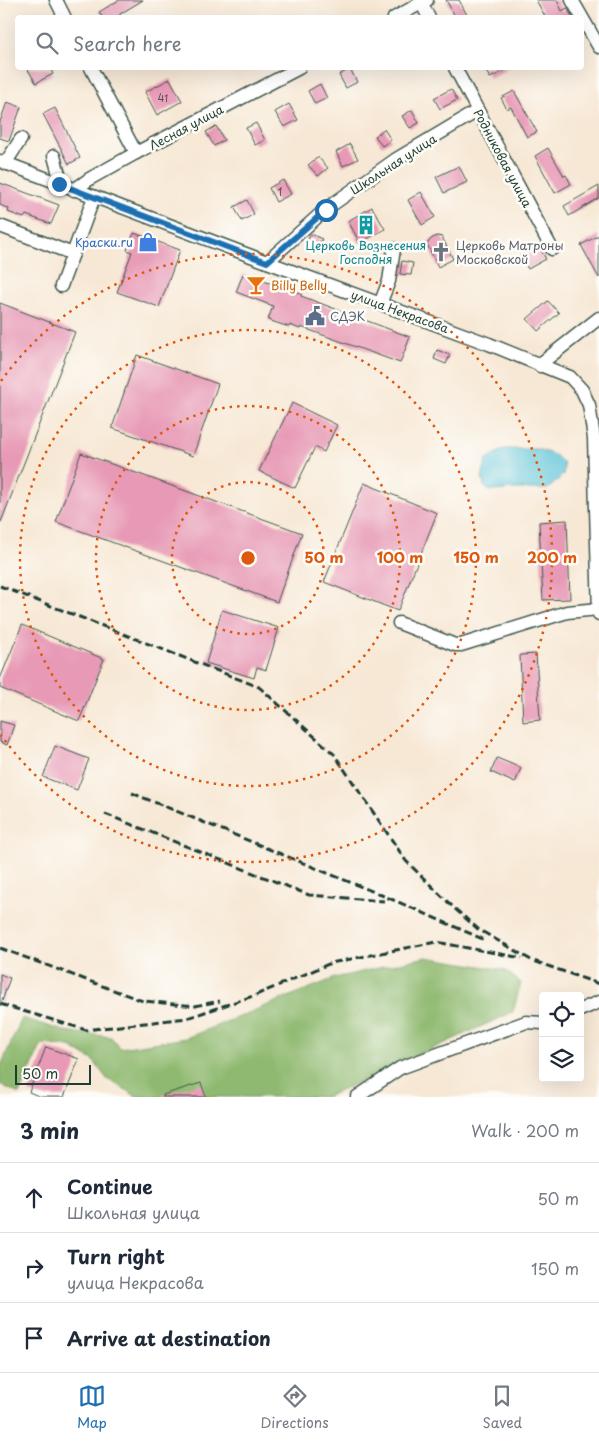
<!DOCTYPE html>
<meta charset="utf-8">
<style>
:root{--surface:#fff;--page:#f6f6f7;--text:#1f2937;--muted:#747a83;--line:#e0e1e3;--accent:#1f6fb2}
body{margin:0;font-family:"Playpen Sans",sans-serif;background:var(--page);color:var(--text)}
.controls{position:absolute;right:15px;bottom:15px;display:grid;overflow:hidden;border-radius:5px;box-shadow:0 5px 20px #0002}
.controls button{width:45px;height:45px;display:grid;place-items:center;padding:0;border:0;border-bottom:1px solid var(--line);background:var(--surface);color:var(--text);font:25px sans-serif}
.scale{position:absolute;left:15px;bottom:12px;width:76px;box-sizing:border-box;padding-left:5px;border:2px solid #1f3d34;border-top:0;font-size:14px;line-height:18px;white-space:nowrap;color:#1f3d34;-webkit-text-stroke:4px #fdfcf7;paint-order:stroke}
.stop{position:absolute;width:15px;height:15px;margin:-11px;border:4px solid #1f6fb2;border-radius:50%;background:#fff}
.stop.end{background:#1f6fb2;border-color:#fff;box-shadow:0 1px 5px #0008}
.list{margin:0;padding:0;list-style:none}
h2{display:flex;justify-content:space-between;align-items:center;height:65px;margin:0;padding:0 20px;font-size:21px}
h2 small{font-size:16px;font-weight:400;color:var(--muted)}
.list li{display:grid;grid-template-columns:32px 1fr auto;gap:15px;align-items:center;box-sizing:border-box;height:70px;padding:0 20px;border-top:1px solid var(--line)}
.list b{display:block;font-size:19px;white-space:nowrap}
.list p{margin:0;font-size:16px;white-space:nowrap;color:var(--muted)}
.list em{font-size:16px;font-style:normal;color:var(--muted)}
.icon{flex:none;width:28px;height:28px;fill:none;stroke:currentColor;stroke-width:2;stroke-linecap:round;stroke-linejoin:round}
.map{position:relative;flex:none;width:599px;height:1097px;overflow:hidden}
.search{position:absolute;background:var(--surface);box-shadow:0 5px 20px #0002;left:15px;right:15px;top:15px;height:55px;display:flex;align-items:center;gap:12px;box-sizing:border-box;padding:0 18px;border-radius:5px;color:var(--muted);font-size:19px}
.sheet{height:275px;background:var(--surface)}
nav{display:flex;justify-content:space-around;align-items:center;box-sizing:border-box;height:70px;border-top:1px solid var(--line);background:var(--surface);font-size:14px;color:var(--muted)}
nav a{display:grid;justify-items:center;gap:2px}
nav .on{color:var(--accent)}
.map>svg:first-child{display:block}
</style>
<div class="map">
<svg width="599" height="1097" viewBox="0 0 599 1097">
<rect width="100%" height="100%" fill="#fdfcf7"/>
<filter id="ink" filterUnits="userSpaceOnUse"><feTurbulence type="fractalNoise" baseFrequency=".02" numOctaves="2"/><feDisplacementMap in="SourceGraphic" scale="10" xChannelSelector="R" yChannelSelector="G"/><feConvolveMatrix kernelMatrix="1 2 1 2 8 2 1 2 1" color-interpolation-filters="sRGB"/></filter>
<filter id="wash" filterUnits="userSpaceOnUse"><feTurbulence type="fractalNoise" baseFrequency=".0096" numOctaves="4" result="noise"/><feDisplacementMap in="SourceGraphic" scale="20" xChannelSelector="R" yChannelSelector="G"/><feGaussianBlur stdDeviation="1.12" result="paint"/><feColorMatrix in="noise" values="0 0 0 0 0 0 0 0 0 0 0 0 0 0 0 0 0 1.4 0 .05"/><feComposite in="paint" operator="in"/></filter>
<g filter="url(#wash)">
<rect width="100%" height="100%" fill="#f7e8d5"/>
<!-- forest -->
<path fill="#8fb970" stroke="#577b52" d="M 426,957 L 505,970 L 521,983 L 513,1012 L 326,1097 L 138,1097 L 107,1079 L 93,1060 L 70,1047 L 42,1044 L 19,1094 L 0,1084 L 0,1068 L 22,1018 L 64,1031 L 111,1037 L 120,1048 L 186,1038 L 335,978 Z"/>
<!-- water -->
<path fill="#5bc3d8" stroke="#3d8086" d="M 505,449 L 537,449 L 555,455 L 563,462 L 564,468 L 563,475 L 559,479 L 548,489 L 514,489 L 493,491 L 488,490 L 484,486 L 482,478 L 486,461 L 491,456 Z"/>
<g id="blocks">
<!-- building -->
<g fill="#e799b5">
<path d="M 119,0 L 143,0 L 120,14 L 120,15 L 116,18 L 103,18 L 99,12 Z"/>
<path d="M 446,0 L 459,0 L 467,15 L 462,18 L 456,18 Z"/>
<path d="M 536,0 L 557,0 L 562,11 L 567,8 L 573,18 L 546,18 Z"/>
<path d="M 27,68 L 50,68 L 53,74 L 36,83 Z"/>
<path d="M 484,68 L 510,68 L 490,78 Z"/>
<path d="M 350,69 L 357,82 L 346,88 L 339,75 Z"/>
<path d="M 170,79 L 182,101 L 157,115 L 145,92 Z"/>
<path d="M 320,84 L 327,98 L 315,104 L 308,91 Z"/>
<path d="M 451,89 L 457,100 L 440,109 L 434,98 Z"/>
<path d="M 514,91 L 537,132 L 527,137 L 511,107 L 507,109 L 501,98 Z"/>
<path d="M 7,102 L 21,107 L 9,141 L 0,138 L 0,122 Z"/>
<path d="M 289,104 L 298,120 L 284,127 L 275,112 Z"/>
<path d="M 55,108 L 80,158 L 69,164 L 43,114 Z"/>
<path d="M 412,110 L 419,123 L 410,128 L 402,116 Z"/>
<path d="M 256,123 L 265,140 L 255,145 L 246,128 Z"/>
<path d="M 216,126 L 224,140 L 214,146 L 206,132 Z"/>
<path d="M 384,129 L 391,140 L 382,146 L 375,136 Z"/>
<path d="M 350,144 L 358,159 L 343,166 L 336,152 Z"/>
<path d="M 548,148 L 564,176 L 566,175 L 571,184 L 555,193 L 535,156 Z"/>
<path d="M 318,157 L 328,168 L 318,176 L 308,165 Z"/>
<path d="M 459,166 L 467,182 L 444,193 L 436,177 Z"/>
<path d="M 283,180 L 291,194 L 276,202 L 269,188 Z"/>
<path d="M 0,183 L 59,205 L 51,224 L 26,215 L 24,218 L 8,212 L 9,209 L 0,205 Z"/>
<path d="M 599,186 L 599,198 L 569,216 L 564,206 Z"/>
<path d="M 421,192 L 435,217 L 422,225 L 408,200 Z"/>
<path d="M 247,200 L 254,214 L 242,221 L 234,207 Z"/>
<path d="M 372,207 L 385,229 L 360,243 L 348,221 Z"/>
<path d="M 134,233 L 180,250 L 159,307 L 117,292 L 132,252 L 127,250 Z"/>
<path d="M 311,234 L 322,239 L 317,249 L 305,244 Z"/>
<path d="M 599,235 L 599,278 L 581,245 Z"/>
<path d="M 437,236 L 442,237 L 453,259 L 438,267 L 427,244 L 431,239 Z"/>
<path d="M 538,245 L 546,259 L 528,269 L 520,256 Z"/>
<path d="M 402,261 L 413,263 L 411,275 L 400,274 Z"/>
<path d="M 243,274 L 301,294 L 301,296 L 410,337 L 400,363 L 301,327 L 300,329 L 290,325 L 289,327 L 268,320 L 273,306 L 236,292 Z"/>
<path d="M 548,301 L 559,313 L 538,331 L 527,319 Z"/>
<path d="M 0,303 L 75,332 L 1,522 L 0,522 Z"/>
<path d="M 437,350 L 450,355 L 446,364 L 434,359 Z"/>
<path d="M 137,355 L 218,384 L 193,456 L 112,428 Z"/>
<path d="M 292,403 L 337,425 L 324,452 L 315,447 L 295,488 L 259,471 Z"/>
<path d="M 81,453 L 302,533 L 277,602 L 56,522 Z"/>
<path d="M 364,483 L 437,513 L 398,611 L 324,582 Z"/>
<path d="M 567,520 L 570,599 L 543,600 L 539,522 Z"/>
<path d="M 222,610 L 279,628 L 266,670 L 257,667 L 254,678 L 206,663 Z"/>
<path d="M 22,625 L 104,659 L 79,721 L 0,688 L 0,679 Z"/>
<path d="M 536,654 L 540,720 L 523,722 L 520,655 Z"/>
<path d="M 0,721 L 14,725 L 7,745 L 0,742 Z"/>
<path d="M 55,746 L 89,759 L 77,790 L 43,777 Z"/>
<path d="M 497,758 L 521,768 L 515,783 L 491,772 Z"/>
<path d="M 0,974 L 10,978 L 1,1004 L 0,1004 Z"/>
<path d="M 46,1047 L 79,1059 L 64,1097 L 41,1097 L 29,1092 Z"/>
<path d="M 201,1083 L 206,1097 L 163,1097 L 163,1095 Z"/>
</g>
</g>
</g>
<g filter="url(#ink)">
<use href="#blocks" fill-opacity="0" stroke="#3f574c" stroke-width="1"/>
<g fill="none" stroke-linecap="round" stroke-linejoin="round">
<defs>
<g id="minor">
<path d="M 56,0 L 65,18"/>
<path d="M 420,0 L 429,18"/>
<path d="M 572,0 L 599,47"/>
<path d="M 394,18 L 427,0"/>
<path d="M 91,68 L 136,153"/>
<path d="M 455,68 L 552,249"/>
<path d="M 54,156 L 60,178 L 59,184"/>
<path d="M 0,161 L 267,262 L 489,344 L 570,377 L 582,390 L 589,405 L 594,438 L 599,614"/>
<path d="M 7,164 L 8,159 L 21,139"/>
<path d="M 74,190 L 91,178 L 136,153 L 299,68"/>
<path d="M 0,226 L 73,254"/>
<path d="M 267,262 L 326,209 L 395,160 L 477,111"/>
<path d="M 61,286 L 94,197"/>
<path d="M 380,304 L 389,281 L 394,249"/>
<path d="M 540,366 L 544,361 L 599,318"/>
<path d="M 399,623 L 455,645 L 461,645 L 567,612 L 599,609"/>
<path d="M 580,1010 L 599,1002"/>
<path d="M 357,1097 L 400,1068 L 526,1022 L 543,1023"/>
</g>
</defs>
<!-- minor casing -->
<use href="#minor" stroke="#3f574c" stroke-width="15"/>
<!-- minor -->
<use href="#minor" stroke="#fff" stroke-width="12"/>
<!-- rail -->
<g stroke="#1f3d34" stroke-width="3" stroke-dasharray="8 4" stroke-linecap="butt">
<path d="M 0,586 L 259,687 L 334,754 L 406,861 L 454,908 L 478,929 L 531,960 L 599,984"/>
<path d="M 132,793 L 396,901 L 485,940"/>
<path d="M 105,814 L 309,895 L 384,901"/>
<path d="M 0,948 L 143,1001 L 195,1006 L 220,1001"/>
<path d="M 0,1004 L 86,1030 L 187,1018 L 256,995 L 331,963 L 436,942 L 522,958"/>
</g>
</g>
</g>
<g fill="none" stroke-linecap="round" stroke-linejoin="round" filter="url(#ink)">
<!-- route -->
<path stroke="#1f6fb2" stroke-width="6" d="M 59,184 L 267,262 L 326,210"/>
</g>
<!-- distance rings -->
<g fill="none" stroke="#de580e" stroke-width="2.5" stroke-dasharray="2.5 5">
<circle cx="248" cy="558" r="76"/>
<circle cx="248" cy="558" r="152"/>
<circle cx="248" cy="558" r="228"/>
<path d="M1 381A304 304 0 1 1 1 735"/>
</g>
<!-- icons -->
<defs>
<symbol id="building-bare" viewBox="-9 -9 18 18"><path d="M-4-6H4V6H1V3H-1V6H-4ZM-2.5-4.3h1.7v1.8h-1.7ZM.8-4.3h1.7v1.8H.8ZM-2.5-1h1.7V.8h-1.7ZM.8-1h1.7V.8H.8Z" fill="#0f9aa8" stroke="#fdfcf7" stroke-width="2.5" paint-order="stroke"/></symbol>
<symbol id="shop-bare" viewBox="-9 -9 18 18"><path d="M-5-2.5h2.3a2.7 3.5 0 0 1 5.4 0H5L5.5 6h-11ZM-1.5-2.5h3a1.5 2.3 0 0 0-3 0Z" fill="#3f7fe0" stroke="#fdfcf7" stroke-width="2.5" paint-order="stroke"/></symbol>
<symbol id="church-bare" viewBox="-9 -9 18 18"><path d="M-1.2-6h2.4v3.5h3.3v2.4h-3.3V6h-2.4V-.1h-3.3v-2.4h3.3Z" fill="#6b7280" stroke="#fdfcf7" stroke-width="2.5" paint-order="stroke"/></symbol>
<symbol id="bar-bare" viewBox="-9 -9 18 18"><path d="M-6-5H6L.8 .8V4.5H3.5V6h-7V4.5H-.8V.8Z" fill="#e8710a" stroke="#fdfcf7" stroke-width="2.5" paint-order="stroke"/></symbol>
<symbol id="civic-bare" viewBox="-9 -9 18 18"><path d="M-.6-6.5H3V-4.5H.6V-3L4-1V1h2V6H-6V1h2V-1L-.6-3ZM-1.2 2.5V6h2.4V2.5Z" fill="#5c6f8a" stroke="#fdfcf7" stroke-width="2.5" paint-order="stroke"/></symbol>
</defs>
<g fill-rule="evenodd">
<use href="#building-bare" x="352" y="211" width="28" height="28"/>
<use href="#shop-bare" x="134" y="228" width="28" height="28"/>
<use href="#church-bare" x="427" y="238" width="28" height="28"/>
<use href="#bar-bare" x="242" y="271" width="28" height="28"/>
<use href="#civic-bare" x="301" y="302" width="28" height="28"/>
</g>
<g text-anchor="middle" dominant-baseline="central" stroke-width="5" stroke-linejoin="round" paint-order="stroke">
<!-- number labels -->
<g font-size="10" fill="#515454">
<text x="163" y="97">41</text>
<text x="280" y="191">1</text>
</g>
<!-- street labels -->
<g font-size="12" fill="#1f3d34" stroke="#fdfcf7">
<text transform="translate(186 127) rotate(-28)">Лесная улица</text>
<text transform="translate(503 158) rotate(62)">Родниковая улица</text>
<text transform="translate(393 164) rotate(-33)">Школьная улица</text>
<text transform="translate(400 311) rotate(20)">улица Некрасова</text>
</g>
<!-- shop labels -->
<g font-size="12" fill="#366cbe" stroke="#fdfcf7" text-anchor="end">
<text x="133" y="242">Краски.ru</text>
</g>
<!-- culture labels -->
<g font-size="12" fill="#0d838f" stroke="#fdfcf7">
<text x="366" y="245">Церковь Вознесения<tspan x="366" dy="14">Господня</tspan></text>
</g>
<!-- worship labels -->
<g font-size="12" fill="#5b616d" stroke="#fdfcf7" text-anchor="start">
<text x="456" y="245">Церковь Матроны<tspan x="456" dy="14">Московской</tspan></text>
</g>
<!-- food labels -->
<g font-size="12" fill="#c56008" stroke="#fdfcf7" text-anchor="start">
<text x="271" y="285">Billy Belly</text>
</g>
<!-- service labels -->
<g font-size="12" fill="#4e5e75" stroke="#fdfcf7" text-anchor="start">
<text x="330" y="316">СДЭК</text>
</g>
</g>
<circle cx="248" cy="558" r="8" fill="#de580e" stroke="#fdfcf7" stroke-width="2.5"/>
<g font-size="15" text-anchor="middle" font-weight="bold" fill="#de580e" stroke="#fdfcf7" stroke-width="5" stroke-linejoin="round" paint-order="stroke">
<text x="324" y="563">50 m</text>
<text x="400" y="563">100 m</text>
<text x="476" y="563">150 m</text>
<text x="552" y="563">200 m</text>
</g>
</svg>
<div class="controls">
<button><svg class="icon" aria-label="locate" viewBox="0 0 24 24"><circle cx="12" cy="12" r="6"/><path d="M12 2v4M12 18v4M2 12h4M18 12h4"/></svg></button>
<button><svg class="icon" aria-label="layers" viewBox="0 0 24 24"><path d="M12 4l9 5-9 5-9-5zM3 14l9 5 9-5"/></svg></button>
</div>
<div class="scale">50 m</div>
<div class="stop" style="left:326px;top:210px"></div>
<div class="stop end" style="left:59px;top:184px"></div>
<div class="search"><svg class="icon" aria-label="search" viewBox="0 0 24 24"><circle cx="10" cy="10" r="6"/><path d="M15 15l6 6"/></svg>Search here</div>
</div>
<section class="sheet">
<h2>3 min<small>Walk · 200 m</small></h2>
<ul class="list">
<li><svg class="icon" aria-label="ahead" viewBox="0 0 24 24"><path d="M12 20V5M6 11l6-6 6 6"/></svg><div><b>Continue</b><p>Школьная улица</p></div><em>50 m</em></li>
<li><svg class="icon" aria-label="right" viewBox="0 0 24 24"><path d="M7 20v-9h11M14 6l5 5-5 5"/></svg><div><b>Turn right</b><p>улица Некрасова</p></div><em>150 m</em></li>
<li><svg class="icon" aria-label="arrive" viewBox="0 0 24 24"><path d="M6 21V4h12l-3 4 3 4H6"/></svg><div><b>Arrive at destination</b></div></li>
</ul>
</section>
<nav>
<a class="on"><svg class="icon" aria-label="map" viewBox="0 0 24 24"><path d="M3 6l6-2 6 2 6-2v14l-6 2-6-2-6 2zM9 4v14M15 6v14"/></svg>Map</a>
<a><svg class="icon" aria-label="directions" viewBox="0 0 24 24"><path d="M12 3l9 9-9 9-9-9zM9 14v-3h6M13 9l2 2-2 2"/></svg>Directions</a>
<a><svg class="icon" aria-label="saved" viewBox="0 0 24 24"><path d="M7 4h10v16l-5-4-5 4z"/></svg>Saved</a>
</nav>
